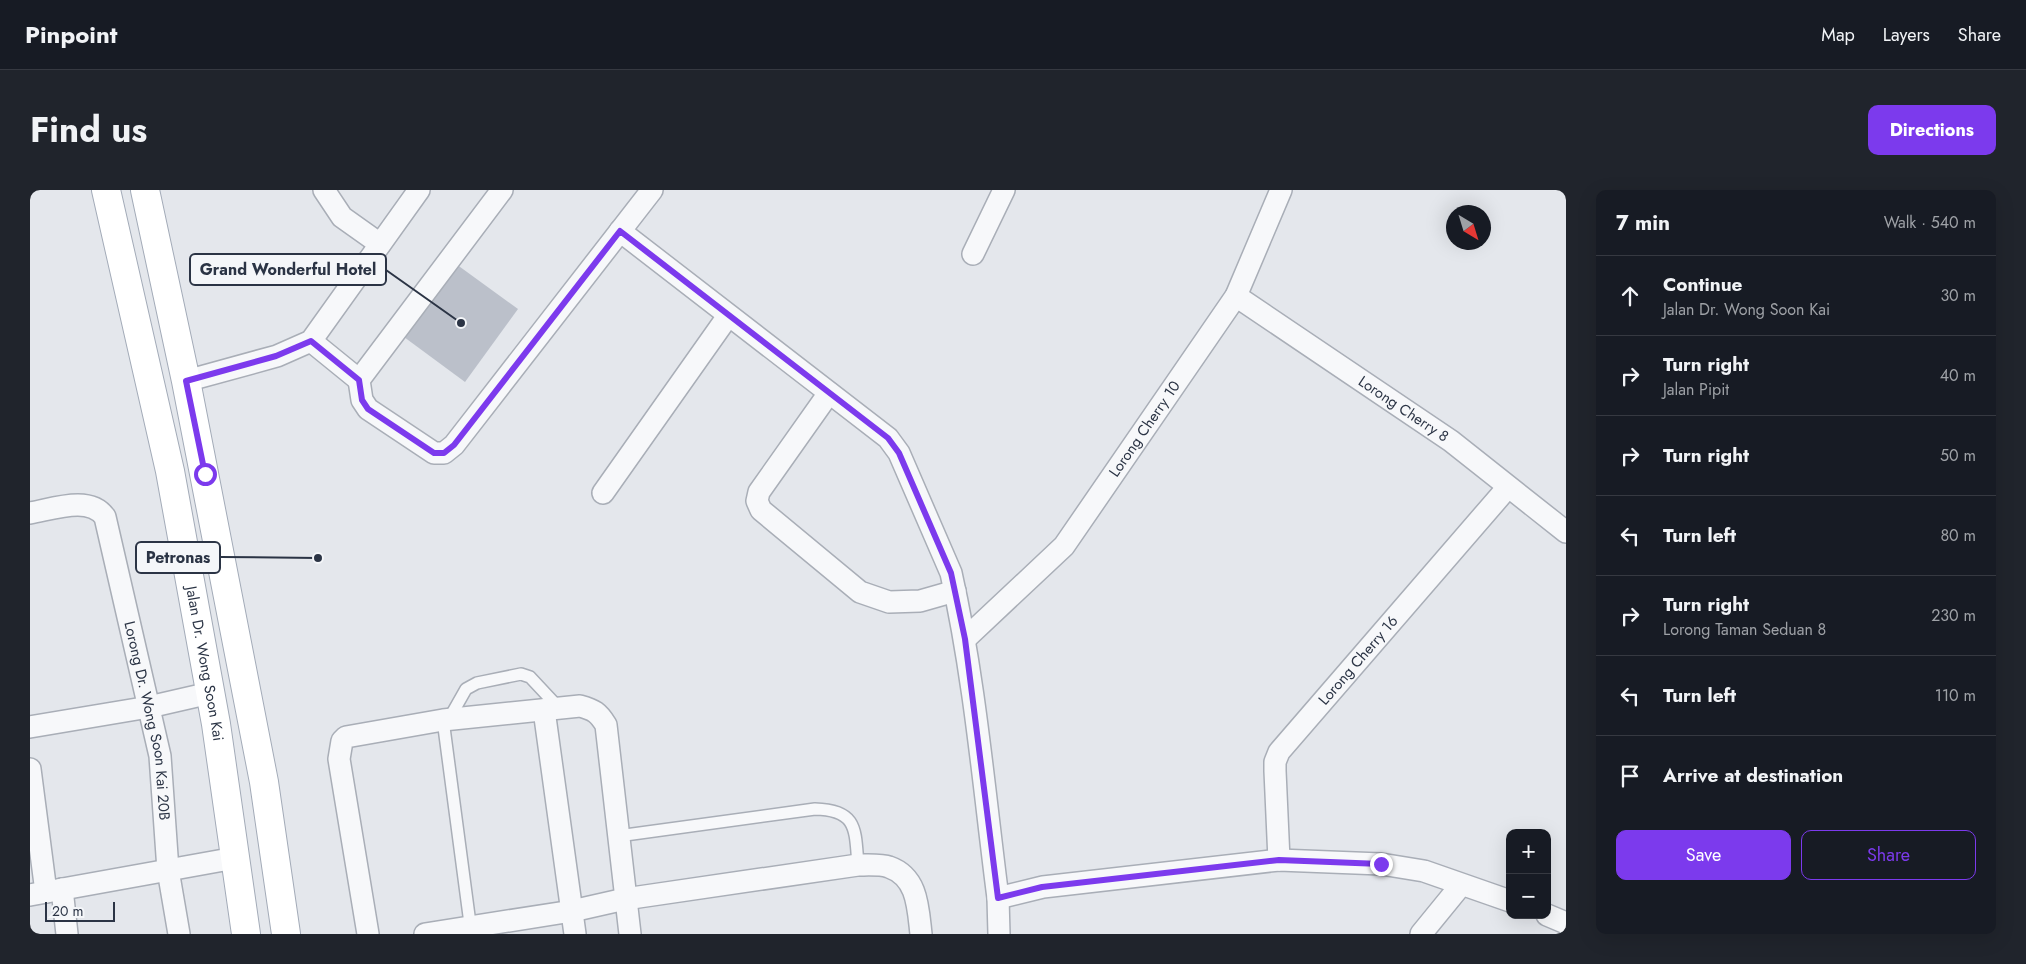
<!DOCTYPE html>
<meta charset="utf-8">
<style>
:root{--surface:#171b24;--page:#20242c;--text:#f1f3f6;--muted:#9ea1a6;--line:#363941;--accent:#7c3aed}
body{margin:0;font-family:Jost,sans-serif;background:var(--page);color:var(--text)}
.controls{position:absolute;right:15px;bottom:15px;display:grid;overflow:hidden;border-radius:10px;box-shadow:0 5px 20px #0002}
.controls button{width:45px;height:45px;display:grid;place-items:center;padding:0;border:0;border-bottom:1px solid var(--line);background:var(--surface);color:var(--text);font:25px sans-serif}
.compass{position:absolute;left:1416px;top:15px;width:45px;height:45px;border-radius:50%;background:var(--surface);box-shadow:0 5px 20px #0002;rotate:142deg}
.scale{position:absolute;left:15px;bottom:12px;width:70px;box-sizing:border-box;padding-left:5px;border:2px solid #2b3445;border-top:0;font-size:14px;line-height:18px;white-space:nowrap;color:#2b3445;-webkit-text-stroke:4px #f4f6f9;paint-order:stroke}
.stop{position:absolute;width:15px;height:15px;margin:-11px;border:4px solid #7c3aed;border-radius:50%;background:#fff}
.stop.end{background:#7c3aed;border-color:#fff;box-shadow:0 1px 5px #0008}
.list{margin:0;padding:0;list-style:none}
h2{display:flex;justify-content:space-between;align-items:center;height:65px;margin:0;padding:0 20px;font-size:21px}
h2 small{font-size:16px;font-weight:400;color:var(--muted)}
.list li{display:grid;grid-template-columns:32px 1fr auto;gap:15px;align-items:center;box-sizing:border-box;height:80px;padding:0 20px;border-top:1px solid var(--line)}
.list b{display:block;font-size:19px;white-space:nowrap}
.list p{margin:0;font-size:16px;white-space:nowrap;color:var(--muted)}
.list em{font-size:16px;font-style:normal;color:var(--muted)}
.actions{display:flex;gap:10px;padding:15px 20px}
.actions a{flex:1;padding:11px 0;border:1px solid var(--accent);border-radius:10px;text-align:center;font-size:18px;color:var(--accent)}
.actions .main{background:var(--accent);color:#fff}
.icon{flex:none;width:28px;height:28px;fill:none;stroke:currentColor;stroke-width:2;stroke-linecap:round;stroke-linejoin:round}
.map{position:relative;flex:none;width:1536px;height:744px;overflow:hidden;border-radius:10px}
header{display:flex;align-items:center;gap:30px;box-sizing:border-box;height:70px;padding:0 25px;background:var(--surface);border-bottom:1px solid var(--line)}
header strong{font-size:24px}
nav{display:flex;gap:28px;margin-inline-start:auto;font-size:18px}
.intro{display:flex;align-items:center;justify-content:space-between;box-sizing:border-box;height:120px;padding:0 30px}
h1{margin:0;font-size:35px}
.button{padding:12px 22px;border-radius:10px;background:var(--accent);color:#fff;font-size:18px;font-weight:700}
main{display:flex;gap:30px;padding:0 30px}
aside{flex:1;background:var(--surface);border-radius:10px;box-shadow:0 5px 20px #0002}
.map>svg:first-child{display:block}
</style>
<header>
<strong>Pinpoint</strong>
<nav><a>Map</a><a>Layers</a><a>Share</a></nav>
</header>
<div class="intro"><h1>Find us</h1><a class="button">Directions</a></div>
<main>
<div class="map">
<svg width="1536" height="744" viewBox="0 0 1536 744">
<rect width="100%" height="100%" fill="#e4e7ec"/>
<!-- building -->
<path fill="#bbc0ca" d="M 426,74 L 488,119 L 435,192 L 374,147 Z"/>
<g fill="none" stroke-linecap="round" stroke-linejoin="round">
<defs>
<g id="lane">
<path d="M 419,529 L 436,499 L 447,493 L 491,484 L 500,487 L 529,518"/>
<path d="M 413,530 L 441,741"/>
<path d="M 588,646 L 785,619 C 828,620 825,640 828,675"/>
</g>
<g id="street">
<path d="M 294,0 L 312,27 L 350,54"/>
<path d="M 472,0 L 329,190 L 332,210 L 338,219 L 404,263 L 414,263 L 424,255 L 622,0"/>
<path d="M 590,41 L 858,248 L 869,263 L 921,383 C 945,490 954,600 968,708 L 969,744"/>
<path d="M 943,64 L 974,0"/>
<path id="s1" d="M 1206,106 L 1421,251 L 1536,342"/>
<path d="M 281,151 L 329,190"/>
<path d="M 156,191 L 247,166 L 281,151 L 389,0"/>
<path d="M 799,203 L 729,302 L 727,311 L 731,320 L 830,402 L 859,412 L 890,411 L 925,401"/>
<path d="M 573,303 L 698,126"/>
<path id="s2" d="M 0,323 C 23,319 60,305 75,327 L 130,566 L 138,680 L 149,744"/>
<path id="s3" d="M 935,449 L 1034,356 L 1206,106 L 1251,0"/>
<path d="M 514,520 L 545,744"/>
<path d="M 0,537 L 119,517 L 180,503"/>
<path d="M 0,579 L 16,702"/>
<path id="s4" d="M 1249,670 L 1245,581 L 1245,572 L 1249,562 L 1478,297"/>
<path d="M 32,699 L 37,744"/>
<path d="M 0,705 L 205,668"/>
<path d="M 968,708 L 1013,697 L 1249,670 L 1351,674 L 1394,681 L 1480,711"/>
<path d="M 1517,725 L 1536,733"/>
<path d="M 338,744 L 309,569 L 312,551 L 316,547 L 413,530 L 550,516 C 564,520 568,522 576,535 L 600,744"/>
<path d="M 395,744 L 542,721 L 595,709 L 828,675 C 837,675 851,674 859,677 C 888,687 888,718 891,744"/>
<path d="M 1391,744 L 1431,695"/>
</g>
<g id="primary">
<path id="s5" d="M 76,0 L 140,281 L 186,534 L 216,744"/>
<path d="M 115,0 L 156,191 L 234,592 L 256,744"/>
</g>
</defs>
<!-- lane casing -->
<use href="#lane" stroke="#a9aeb7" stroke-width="14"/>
<!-- street casing -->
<use href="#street" stroke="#a9aeb7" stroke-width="24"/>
<!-- primary casing -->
<use href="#primary" stroke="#a3abb8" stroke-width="30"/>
<!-- lane -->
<use href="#lane" stroke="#f7f8fa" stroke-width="11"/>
<!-- street -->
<use href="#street" stroke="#f7f8fa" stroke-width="21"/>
<!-- primary -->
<use href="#primary" stroke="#fff" stroke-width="28"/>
</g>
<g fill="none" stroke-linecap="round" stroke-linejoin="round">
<!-- route -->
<path stroke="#7c3aed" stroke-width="6" d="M 175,284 L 156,191 L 246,166 L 281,151 L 329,190 L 332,210 L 338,219 L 404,263 L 414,263 L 424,255 L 590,41 L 858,248 L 869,263 L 921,383 L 935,449 L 968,708 L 1012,697 L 1249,670 L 1351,674"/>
</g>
<g text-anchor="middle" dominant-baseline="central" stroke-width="4" stroke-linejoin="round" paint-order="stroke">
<!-- street labels -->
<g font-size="15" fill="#2b3445" stroke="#f4f6f9">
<text stroke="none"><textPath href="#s1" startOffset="202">Lorong Cherry 8</textPath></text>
<text stroke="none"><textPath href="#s3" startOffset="278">Lorong Cherry 10</textPath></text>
<text stroke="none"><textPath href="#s4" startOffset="230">Lorong Cherry 16</textPath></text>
<text stroke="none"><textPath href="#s5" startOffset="484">Jalan Dr. Wong Soon Kai</textPath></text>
<text stroke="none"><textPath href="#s2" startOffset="288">Lorong Dr. Wong Soon Kai 20B</textPath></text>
</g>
</g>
<!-- callouts -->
<path fill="none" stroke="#2b3445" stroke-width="2" d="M431 133L356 80M288 368L190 367"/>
<g fill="#2b3445" stroke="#f4f6f9" stroke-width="2">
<circle cx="431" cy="133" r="5"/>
<circle cx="288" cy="368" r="5"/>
</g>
<g fill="#f4f6f9" stroke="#2b3445" stroke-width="2">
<rect x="160" y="64" width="196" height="31" rx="5"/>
<rect x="106" y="352" width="84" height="31" rx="5"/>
</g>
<g font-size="16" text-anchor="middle" font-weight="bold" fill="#2b3445">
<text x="258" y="85">Grand Wonderful Hotel</text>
<text x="148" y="373">Petronas</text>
</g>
</svg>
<div class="controls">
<button>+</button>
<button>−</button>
</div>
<svg class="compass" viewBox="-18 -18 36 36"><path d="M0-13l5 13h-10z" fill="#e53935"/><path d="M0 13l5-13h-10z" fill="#9ea1a6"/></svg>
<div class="scale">20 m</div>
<div class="stop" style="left:175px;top:284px"></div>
<div class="stop end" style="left:1351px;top:674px"></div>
</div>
<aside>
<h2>7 min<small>Walk · 540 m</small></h2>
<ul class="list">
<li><svg class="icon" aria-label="ahead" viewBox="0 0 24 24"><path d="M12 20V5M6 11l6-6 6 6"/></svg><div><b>Continue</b><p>Jalan Dr. Wong Soon Kai</p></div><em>30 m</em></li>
<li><svg class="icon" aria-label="right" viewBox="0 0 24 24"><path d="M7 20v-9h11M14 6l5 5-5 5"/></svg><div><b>Turn right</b><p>Jalan Pipit</p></div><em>40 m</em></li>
<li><svg class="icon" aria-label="right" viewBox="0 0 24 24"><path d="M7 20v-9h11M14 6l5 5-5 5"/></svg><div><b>Turn right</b></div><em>50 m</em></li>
<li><svg class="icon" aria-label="left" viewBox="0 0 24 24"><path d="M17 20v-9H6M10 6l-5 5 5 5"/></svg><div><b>Turn left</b></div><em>80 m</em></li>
<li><svg class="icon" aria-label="right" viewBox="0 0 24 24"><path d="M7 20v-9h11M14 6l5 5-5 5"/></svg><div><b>Turn right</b><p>Lorong Taman Seduan 8</p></div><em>230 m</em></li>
<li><svg class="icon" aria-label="left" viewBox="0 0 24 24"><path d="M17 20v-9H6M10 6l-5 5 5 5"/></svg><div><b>Turn left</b></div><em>110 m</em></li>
<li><svg class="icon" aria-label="arrive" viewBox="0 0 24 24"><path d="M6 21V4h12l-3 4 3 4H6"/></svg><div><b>Arrive at destination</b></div></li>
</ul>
<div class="actions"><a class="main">Save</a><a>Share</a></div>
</aside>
</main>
